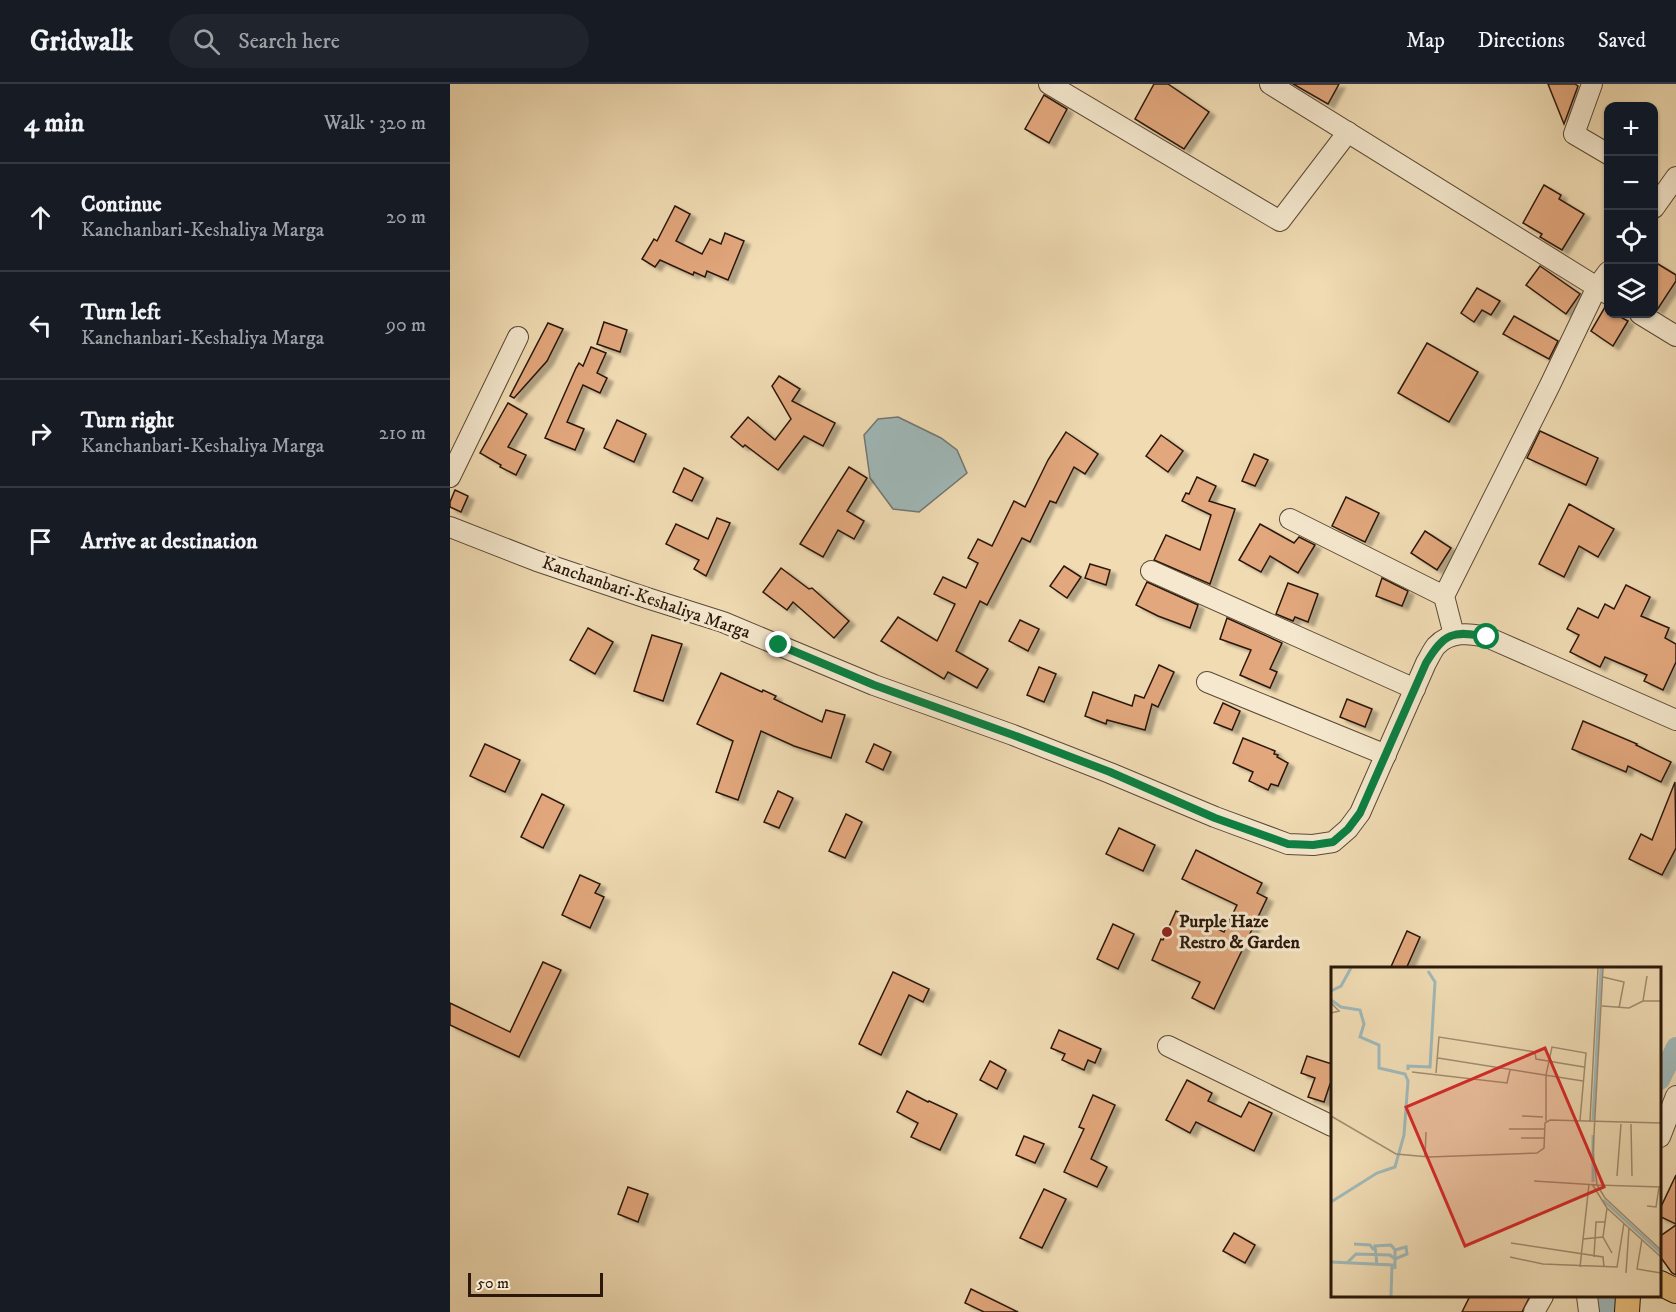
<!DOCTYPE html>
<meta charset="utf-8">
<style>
:root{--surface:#171b24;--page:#20242c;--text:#f1f3f6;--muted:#9ea1a6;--line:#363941}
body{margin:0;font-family:"IM FELL DW Pica",serif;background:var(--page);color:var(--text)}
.controls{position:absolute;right:18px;top:18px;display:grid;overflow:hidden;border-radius:12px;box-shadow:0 2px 4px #0004}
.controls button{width:54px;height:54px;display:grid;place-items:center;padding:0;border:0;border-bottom:2px solid var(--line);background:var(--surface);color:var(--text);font:30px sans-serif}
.scale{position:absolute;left:18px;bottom:15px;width:135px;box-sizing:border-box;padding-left:6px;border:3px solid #2b180b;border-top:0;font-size:16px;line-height:21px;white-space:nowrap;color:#2b180b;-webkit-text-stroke:4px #f5e8ce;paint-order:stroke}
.stop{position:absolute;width:18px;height:18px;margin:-14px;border:4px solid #0b8043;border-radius:50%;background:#fff}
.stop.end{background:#0b8043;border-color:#fff;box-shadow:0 2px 6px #0008}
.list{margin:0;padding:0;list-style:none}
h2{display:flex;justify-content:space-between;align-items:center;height:78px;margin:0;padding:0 24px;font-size:26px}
h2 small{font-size:20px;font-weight:400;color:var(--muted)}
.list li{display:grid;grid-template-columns:39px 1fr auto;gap:18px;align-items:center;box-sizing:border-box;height:108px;padding:0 24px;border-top:2px solid var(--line)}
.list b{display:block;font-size:22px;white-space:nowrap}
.list p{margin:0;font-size:20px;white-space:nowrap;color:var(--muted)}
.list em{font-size:20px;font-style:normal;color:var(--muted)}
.icon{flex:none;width:33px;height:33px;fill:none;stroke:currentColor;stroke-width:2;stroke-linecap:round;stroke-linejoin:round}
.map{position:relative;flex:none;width:1226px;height:1228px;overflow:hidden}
header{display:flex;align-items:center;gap:36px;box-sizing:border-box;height:84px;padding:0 30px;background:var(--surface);border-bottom:2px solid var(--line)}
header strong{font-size:28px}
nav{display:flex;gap:33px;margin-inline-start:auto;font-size:21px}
.search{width:420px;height:54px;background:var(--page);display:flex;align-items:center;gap:15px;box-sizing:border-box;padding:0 21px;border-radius:33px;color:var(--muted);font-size:22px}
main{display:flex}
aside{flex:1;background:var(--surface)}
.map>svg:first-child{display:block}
</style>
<header>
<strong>Gridwalk</strong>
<div class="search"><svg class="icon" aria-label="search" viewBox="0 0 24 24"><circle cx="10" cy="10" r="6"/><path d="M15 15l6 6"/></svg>Search here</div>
<nav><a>Map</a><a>Directions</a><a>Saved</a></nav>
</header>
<main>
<aside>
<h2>4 min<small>Walk · 320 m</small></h2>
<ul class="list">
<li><svg class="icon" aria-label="ahead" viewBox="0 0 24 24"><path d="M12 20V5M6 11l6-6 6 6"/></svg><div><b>Continue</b><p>Kanchanbari-Keshaliya Marga</p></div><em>20 m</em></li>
<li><svg class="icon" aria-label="left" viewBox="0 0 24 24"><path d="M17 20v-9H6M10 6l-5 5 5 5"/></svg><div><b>Turn left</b><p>Kanchanbari-Keshaliya Marga</p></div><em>90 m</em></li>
<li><svg class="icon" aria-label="right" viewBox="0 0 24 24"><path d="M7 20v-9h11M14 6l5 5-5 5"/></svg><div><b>Turn right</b><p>Kanchanbari-Keshaliya Marga</p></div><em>210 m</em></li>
<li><svg class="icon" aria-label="arrive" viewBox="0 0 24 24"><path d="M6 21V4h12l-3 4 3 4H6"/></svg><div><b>Arrive at destination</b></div></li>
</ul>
</aside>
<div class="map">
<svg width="1226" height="1228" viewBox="0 0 1226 1228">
<defs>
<filter id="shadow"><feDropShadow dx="6" dy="4" stdDeviation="1.5" flood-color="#0004"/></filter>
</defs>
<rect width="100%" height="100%" fill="#f0dbb3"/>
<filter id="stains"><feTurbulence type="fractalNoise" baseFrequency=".00333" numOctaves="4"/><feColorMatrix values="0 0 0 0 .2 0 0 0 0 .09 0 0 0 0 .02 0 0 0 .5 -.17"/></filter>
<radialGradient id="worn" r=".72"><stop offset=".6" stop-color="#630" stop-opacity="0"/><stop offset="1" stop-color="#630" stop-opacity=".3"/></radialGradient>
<!-- water -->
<path fill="#9fb8b8" stroke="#717873" stroke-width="1.5" d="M 448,333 L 491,354 L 507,366 L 517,389 L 469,428 L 443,425 L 420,394 L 414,351 L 428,335 Z"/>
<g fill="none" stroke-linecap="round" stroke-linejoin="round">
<!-- canal -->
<g stroke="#9fb8b8" stroke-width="20">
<path d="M 1210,996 L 1226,963"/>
<path d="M 1157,1212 L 1159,1228"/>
</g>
</g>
<!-- building -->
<g fill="#e2a77b" stroke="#2b180b" stroke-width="1.5" filter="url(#shadow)">
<path d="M 704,0 L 718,0 L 759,28 L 734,65 L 685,35 Z"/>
<path d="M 843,0 L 889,0 L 878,20 Z"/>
<path d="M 1098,0 L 1125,0 L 1128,2 L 1114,40 Z"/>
<path d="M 594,11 L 617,25 L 599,59 L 575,45 Z"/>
<path d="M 1094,101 L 1111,111 L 1109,115 L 1134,130 L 1112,166 L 1090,153 L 1092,150 L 1073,139 Z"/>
<path d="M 225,122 L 240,130 L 226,157 L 252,170 L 260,155 L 271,160 L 275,149 L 294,157 L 278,196 L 257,187 L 255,193 L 244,188 L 243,191 L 210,176 L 205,183 L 192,175 L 204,155 L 207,157 Z"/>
<path d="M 1203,177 L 1226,191 L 1226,197 L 1207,226 L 1203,224 Z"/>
<path d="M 1090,182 L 1130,210 L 1116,230 L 1076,201 Z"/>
<path d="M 1027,204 L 1050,217 L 1041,231 L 1032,226 L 1024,238 L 1011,229 Z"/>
<path d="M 1155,223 L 1158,226 L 1158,230 L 1165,230 L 1178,237 L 1163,262 L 1141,247 Z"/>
<path d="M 1064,232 L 1108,257 L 1099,275 L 1053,250 Z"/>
<path d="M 154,238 L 177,246 L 170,268 L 147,260 Z"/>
<path d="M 98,239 L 113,245 L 97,277 L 64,314 L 60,312 Z"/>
<path d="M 977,259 L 1028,288 L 999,338 L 948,309 Z"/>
<path d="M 141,263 L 156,269 L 147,289 L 157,294 L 150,309 L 133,301 L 117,338 L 134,345 L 125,366 L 95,354 L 126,284 L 129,279 L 133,282 Z"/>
<path d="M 329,292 L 350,305 L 342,317 L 385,339 L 373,362 L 354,352 L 328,386 L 295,361 L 293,363 L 281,353 L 298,333 L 325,356 L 341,335 L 322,302 Z"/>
<path d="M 58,319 L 77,330 L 58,363 L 76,371 L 66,391 L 50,383 L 51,381 L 30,369 Z"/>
<path d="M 167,336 L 196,350 L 184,378 L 154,364 Z"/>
<path d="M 1090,347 L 1148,374 L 1136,401 L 1077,374 Z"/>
<path d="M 616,348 L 648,370 L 635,390 L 624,383 L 606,419 L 600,417 L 580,458 L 572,454 L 537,521 L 530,517 L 506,567 L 538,585 L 527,604 L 498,588 L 494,595 L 431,557 L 448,533 L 487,557 L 505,520 L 484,510 L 493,493 L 516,504 L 528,479 L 518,474 L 528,455 L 542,462 L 564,417 L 575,423 L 598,376 Z"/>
<path d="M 711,351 L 733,367 L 718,388 L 696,372 Z"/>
<path d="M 804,370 L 818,376 L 805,402 L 792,397 Z"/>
<path d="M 399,383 L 417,394 L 397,427 L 414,437 L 404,455 L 388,446 L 373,473 L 350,460 Z"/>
<path d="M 234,384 L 253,394 L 242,417 L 223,408 Z"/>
<path d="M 747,393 L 766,402 L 759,417 L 785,425 L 760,500 L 704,476 L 716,451 L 750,466 L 761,431 L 732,417 L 736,409 L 739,410 Z"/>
<path d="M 5,406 L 18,412 L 11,428 L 0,423 L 0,418 Z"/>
<path d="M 896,413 L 929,429 L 915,458 L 882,442 Z"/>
<path d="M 1119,420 L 1164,445 L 1148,473 L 1129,462 L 1114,493 L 1089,480 Z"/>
<path d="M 267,434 L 280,439 L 256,492 L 244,485 L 249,476 L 216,460 L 226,440 L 258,455 Z"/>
<path d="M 810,440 L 844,459 L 849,453 L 865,461 L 848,489 L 820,472 L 811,488 L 789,476 Z"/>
<path d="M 975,447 L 1001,464 L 987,486 L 961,469 Z"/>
<path d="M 640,480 L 660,486 L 656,501 L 635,494 Z"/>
<path d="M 614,482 L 631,493 L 617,514 L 600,502 Z"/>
<path d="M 331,484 L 359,505 L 362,504 L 399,537 L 384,554 L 343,518 L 337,526 L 313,508 Z"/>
<path d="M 932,494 L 958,507 L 952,522 L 926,512 Z"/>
<path d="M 697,498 L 748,521 L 740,544 L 708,532 L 686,521 Z"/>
<path d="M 838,499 L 868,510 L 858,538 L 845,533 L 843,537 L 826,530 Z"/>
<path d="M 1176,501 L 1200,513 L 1191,532 L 1219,544 L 1215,554 L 1226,560 L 1226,578 L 1213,606 L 1194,597 L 1197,591 L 1155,573 L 1150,583 L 1120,568 L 1129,551 L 1117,545 L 1128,524 L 1148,534 L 1155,520 L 1164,525 Z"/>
<path d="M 777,534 L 832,559 L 820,585 L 827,588 L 820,604 L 790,591 L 801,566 L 770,555 Z"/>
<path d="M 570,536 L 589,545 L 578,567 L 559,557 Z"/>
<path d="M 138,544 L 163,558 L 145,590 L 120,576 Z"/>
<path d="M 202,551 L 232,560 L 213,617 L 184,607 Z"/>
<path d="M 709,581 L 724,588 L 708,623 L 702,620 L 695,646 L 657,636 L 656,640 L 635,632 L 643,608 L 682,622 L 685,611 L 694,614 Z"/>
<path d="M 589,583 L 606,590 L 594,618 L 577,611 Z"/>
<path d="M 271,589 L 312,608 L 313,606 L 326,612 L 324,615 L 372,638 L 376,626 L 395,631 L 381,674 L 344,662 L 311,647 L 288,716 L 266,708 L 283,657 L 247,640 Z"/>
<path d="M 897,615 L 922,625 L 915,643 L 890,633 Z"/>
<path d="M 773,619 L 790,627 L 782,646 L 764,639 Z"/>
<path d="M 1133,637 L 1187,660 L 1186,661 L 1221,678 L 1211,698 L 1178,682 L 1176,688 L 1122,665 Z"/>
<path d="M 793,654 L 825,667 L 824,670 L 828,671 L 827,673 L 838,679 L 828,702 L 821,700 L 818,706 L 799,697 L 803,688 L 783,679 Z"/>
<path d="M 35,660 L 70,676 L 55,708 L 20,692 Z"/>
<path d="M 424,660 L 441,668 L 433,686 L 416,678 Z"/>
<path d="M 1225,698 L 1226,764 L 1212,791 L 1179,775 L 1191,750 L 1202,756 Z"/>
<path d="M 328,707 L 343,714 L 329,744 L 314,738 Z"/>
<path d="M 92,710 L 114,721 L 93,764 L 71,753 Z"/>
<path d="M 396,730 L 412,738 L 395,774 L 379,767 Z"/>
<path d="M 669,744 L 705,761 L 693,787 L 656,770 Z"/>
<path d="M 746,766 L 812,799 L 807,809 L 817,814 L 764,925 L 742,914 L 750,898 L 702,876 L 711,855 L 713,856 L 726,827 L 774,848 L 787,821 L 732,795 Z"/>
<path d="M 130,791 L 150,800 L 145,809 L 154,813 L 140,844 L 112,831 Z"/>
<path d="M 663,840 L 684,850 L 668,885 L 647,875 Z"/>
<path d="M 957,847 L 970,853 L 956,885 L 940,885 Z"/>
<path d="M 93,878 L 111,886 L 69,973 L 0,941 L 0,919 L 60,948 Z"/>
<path d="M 443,888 L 479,905 L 473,918 L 459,911 L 431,971 L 409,960 Z"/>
<path d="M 609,946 L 651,965 L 645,979 L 638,976 L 634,986 L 612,976 L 615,970 L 601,964 Z"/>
<path d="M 857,972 L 882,980 L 882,1001 L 880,1000 L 874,1018 L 858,1013 L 865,994 L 851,989 Z"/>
<path d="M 540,977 L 556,986 L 547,1005 L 530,996 Z"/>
<path d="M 737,996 L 762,1009 L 758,1017 L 791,1033 L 799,1018 L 822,1029 L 804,1067 L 746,1038 L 740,1049 L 716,1036 Z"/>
<path d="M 457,1007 L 478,1018 L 479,1017 L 507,1030 L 490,1066 L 461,1053 L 468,1039 L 447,1028 Z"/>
<path d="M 643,1011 L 665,1021 L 641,1075 L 657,1083 L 647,1103 L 614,1088 L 634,1045 L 629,1043 Z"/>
<path d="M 574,1052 L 594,1060 L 585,1079 L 566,1071 Z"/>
<path d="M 1226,1091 L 1226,1140 L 1209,1132 L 1209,1127 Z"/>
<path d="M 178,1103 L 198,1110 L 188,1138 L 168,1130 Z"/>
<path d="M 594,1105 L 616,1115 L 592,1164 L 570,1154 Z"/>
<path d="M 1226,1141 L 1226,1191 L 1222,1189 L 1209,1171 L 1209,1153 Z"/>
<path d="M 784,1149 L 805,1161 L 795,1179 L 773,1167 Z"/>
<path d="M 521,1205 L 568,1228 L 534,1228 L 515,1219 Z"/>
<path d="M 1020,1212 L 1080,1212 L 1072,1228 L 1012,1228 Z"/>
</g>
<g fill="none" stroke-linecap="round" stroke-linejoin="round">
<defs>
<g id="minor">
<path d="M 599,0 L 830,137 L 898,48"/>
<path d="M 820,0 L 1158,210"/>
<path d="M 1142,0 L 1124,50 L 1158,70"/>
<path d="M 1204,124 L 1226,93"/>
<path d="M 1190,230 L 1226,252"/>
<path d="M 0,393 L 68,253"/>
<path d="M 840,435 L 994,512"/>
<path d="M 0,443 L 87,477 L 197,514 L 273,538 L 424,601 L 563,651 L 660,689 L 765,733 L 838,760 L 863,761 L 883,758 L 898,745 L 910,729 L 976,579 C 979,574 982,567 986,562 C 1000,547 1019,549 1037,553 L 1226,636"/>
<path d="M 701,487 L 965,605"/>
<path d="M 1004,551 L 994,512 L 1099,303 L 1147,203 L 1158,188"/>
<path d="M 757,598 L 936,671"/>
<path d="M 718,962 L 882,1042"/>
<path d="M 1210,1053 L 1226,1012"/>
<path d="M 1137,1212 L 1139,1228"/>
<path d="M 1084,1228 L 1093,1212"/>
</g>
<g id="major">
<path d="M 1210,1199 L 1226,1207"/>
<path d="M 1177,1228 L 1178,1212"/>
</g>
</defs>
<!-- minor casing -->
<use href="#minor" stroke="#5c4935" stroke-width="22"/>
<!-- major casing -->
<use href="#major" stroke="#2b180b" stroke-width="26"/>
<!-- minor -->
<use href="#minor" stroke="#f5e8ce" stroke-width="20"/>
<!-- major -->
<use href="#major" stroke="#e8be7a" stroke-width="24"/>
</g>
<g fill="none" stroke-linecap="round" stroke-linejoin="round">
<!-- route -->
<path stroke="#0b8043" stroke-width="8" d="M 329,561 L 424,601 L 563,651 L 660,688 L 765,734 L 838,760 L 863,761 L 883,758 L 898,745 L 910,729 L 976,579 C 994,549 1003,546 1037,553"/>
</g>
<!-- markers -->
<circle fill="#8f2418" stroke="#f5e8ce" stroke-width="2" cx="717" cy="848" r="6"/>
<g text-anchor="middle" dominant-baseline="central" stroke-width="6" stroke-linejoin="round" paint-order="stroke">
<!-- street labels -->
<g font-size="18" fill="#2b180b" stroke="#f5e8ce">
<text transform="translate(196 514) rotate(19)">Kanchanbari-Keshaliya Marga</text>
</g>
<!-- poi labels -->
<g font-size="18" font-weight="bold" fill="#2b180b" stroke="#f5e8ce" text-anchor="start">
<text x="729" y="838">Purple Haze<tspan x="729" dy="21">Restro &amp; Garden</tspan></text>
</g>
</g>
<!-- overview -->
<g transform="translate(881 883)">
<rect width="330" height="330" fill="#f0dbb3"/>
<path fill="none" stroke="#9fb8b8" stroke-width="3" d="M 0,24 L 10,19 L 20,1M 0,33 L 10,40 L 29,43 L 33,57 L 29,70 L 48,78 L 48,101 L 74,107 L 77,114 L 73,168 L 64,200 L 46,206 L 0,235M 77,103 L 77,99 L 99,100 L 104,15 L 97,4M 262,153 L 270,1M 262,168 L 262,215M 272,233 L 330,286M 23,277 L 39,278 L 43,283M 0,295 L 61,298 L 60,329M 16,296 L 25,287 L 59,288 L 64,292 L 76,287 L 75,280 L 64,283 L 64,302M 46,298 L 44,279 L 60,278 L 64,283"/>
<path fill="none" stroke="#a18d70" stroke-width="1.5" d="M 316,9 L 312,34 L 330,34M 272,10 L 293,15 L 288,41M 0,36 L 8,44 L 0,46M 271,39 L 298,41 L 312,34M 107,91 L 252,114M 81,105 L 176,116 L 179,103M 105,106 L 108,70 L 204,85 L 205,92 L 253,100M 0,149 L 65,187 L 98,190 L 206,186 L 213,181 L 214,156 L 219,153 L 330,156M 191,149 L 212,150M 215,154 L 215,108 L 221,80 L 255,86 L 249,153M 259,154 L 267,1M 300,157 L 301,209M 178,162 L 213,162M 190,171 L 213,171M 94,190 L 95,165M 286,209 L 290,157M 203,214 L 266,218 L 262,186 L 272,1M 261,217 L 276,241 L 330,290M 330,220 L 266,218 L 274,231 L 330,283M 316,239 L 325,240 L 328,220M 276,241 L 272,270 L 281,286M 252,272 L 272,270M 311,272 L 306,302 L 330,306M 180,276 L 272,290 L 273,300M 179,290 L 212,297 L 286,300 L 293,256M 263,290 L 265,255 L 274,255M 249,300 L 258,217M 295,306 L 298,261"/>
<path fill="#d62828" fill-opacity="0.15" stroke="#d62828" stroke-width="3" d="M 214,81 L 273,220 L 134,279 L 75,140 Z"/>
<rect width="330" height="330" fill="none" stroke="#2b180b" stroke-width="3"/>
</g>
<rect width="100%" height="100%" filter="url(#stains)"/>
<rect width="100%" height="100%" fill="url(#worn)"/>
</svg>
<div class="controls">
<button>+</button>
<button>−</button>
<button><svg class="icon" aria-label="locate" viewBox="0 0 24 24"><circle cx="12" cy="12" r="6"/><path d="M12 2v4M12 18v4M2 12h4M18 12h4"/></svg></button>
<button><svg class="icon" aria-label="layers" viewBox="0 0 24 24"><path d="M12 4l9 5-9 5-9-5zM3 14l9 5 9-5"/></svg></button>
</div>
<div class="scale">50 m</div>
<div class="stop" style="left:1037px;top:553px"></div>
<div class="stop end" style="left:329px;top:561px"></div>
</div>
</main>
